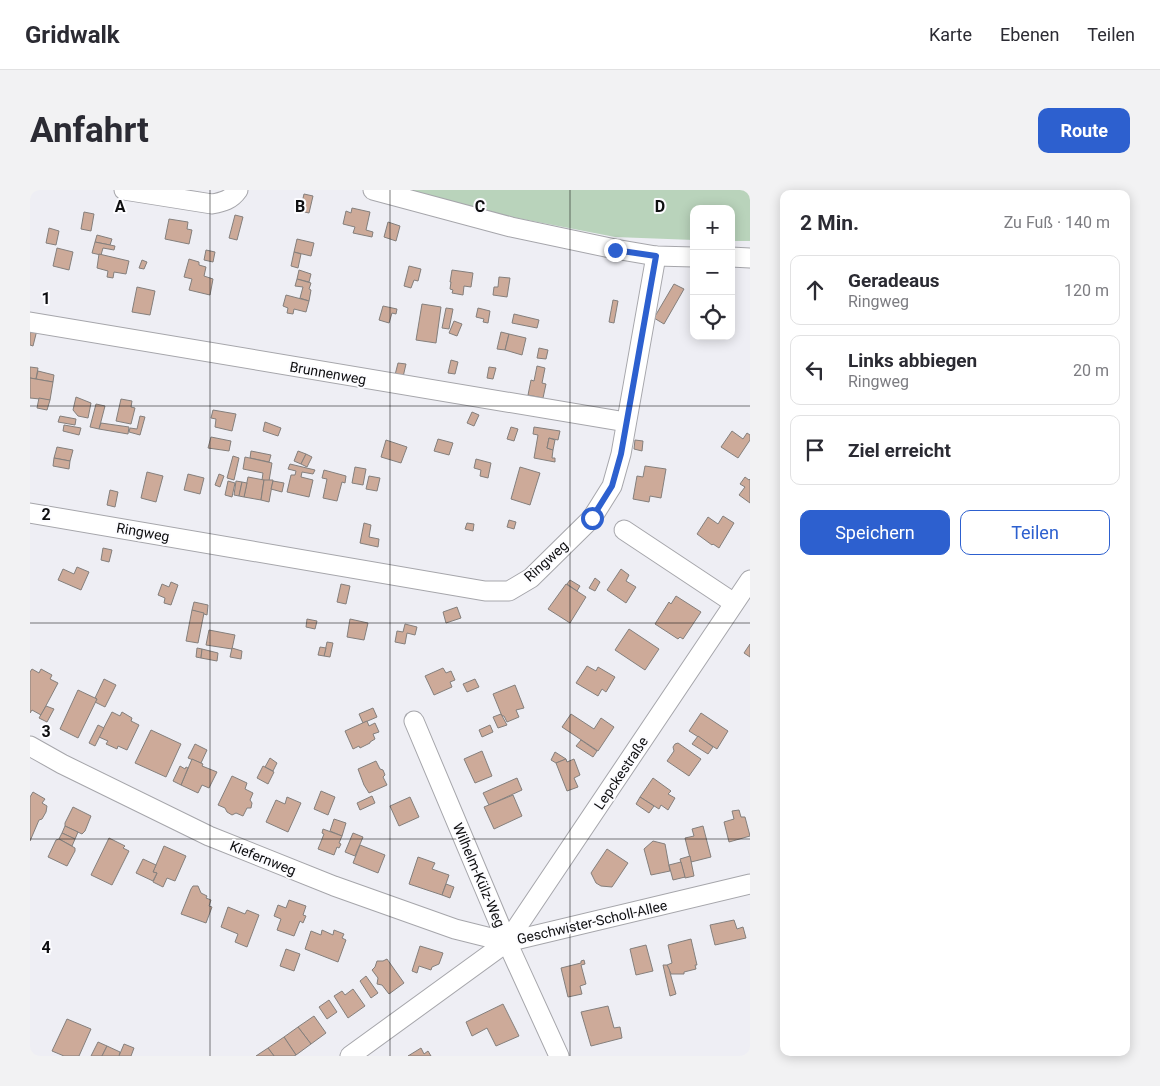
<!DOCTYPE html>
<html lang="de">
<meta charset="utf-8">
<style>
:root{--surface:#fff;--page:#f2f2f3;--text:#2b2b33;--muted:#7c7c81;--line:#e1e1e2;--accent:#2d60cf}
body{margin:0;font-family:Roboto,sans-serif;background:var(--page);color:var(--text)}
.controls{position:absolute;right:15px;top:15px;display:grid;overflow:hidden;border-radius:10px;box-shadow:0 2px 12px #0003}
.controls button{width:45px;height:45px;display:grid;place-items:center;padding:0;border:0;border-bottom:1px solid var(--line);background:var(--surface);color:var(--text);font:25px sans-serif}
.stop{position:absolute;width:15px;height:15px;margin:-11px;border:4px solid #2d60cf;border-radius:50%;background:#fff}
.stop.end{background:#2d60cf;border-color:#fff;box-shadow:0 1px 5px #0008}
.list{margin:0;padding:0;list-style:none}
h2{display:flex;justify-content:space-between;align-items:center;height:65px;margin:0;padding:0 20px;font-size:21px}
h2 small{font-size:16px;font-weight:400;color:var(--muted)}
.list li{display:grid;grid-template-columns:32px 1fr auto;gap:15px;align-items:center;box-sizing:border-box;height:70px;margin:0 10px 10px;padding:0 10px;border:1px solid var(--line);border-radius:10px}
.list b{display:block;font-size:19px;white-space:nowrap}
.list p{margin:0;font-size:16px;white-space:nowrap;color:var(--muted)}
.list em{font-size:16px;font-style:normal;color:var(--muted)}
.actions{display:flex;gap:10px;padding:15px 20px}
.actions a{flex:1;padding:11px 0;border:1px solid var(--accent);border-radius:10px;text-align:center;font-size:18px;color:var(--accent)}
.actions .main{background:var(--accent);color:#fff}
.icon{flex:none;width:28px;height:28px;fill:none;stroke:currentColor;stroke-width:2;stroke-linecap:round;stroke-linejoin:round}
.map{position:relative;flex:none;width:720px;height:866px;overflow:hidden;border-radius:10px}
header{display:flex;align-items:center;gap:30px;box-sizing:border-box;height:70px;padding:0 25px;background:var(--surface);border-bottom:1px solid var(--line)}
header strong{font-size:24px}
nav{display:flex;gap:28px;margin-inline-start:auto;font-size:18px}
.intro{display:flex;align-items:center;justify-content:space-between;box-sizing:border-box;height:120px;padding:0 30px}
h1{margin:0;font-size:35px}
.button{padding:12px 22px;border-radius:10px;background:var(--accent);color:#fff;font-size:18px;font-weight:700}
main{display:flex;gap:30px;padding:0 30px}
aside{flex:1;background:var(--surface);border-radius:10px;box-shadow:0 2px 12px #0003}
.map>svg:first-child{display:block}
</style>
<header>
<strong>Gridwalk</strong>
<nav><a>Karte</a><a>Ebenen</a><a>Teilen</a></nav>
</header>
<div class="intro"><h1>Anfahrt</h1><a class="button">Route</a></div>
<main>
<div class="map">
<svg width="720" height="866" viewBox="0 0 720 866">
<rect width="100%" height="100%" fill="#eeeef4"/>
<!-- green -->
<path fill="#b9d3bb" d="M 379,0 L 720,0 L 720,51 L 701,51 L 701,19 L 664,19 L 664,50 L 585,47 L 471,25 Z"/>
<!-- building -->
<g fill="#cdaa99" stroke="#847f7c">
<path d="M 274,4 L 283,6 L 279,23 L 270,21 Z"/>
<path d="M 322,18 L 340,22 L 336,40 L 343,42 L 342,47 L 323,43 L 325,37 L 313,34 L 316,21 L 321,23 Z"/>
<path d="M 54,22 L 64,24 L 61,41 L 51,39 Z"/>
<path d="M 205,25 L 213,27 L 207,50 L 199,48 Z"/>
<path d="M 139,29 L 158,32 L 157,39 L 162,40 L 159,54 L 135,49 Z"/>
<path d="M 358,32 L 370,36 L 366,51 L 354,47 Z"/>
<path d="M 19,38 L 29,41 L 26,55 L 16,53 Z"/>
<path d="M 67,45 L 82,49 L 80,55 L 65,52 Z"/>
<path d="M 267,49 L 284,53 L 281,66 L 264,62 Z"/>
<path d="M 65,52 L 85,56 L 84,60 L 73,58 L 71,65 L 62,63 Z"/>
<path d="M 27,58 L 43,62 L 39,80 L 23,76 Z"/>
<path d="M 176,60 L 185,62 L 183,72 L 174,70 Z"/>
<path d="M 264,62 L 271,64 L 268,78 L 261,76 Z"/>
<path d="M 69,64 L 99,71 L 96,84 L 84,82 L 83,88 L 77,87 L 78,81 L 67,78 Z"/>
<path d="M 159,69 L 169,72 L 169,75 L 176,77 L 174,86 L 183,89 L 180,105 L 159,100 L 162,89 L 154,87 Z"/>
<path d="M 112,70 L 117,72 L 114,79 L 109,78 Z"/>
<path d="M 379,76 L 391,79 L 388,91 L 384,90 L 381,98 L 374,96 Z"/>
<path d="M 269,80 L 281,84 L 279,92 L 267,89 Z"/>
<path d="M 422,80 L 443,83 L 441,97 L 434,96 L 433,105 L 422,103 L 423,100 L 420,99 L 421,92 L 420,92 Z"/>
<path d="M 469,87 L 480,88 L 477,107 L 463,105 L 464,97 L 468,97 Z"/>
<path d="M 267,89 L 281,93 L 279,99 L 281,100 L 279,111 L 270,108 L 273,97 L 265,96 Z"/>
<path d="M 644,94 L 654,99 L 634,134 L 624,128 Z"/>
<path d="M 107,97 L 125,101 L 120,125 L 102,122 Z"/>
<path d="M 256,105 L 279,111 L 276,122 L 264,119 L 263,124 L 257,123 L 258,118 L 253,116 Z"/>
<path d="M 583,110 L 588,111 L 584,133 L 579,132 Z"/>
<path d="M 392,114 L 411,117 L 406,153 L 386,150 Z"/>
<path d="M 353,116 L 367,119 L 366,124 L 362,123 L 359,133 L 349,130 Z"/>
<path d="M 416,118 L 423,119 L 419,139 L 412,138 Z"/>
<path d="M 448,118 L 460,121 L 458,133 L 453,132 L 454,129 L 446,127 Z"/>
<path d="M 484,124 L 509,130 L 507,138 L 482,133 Z"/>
<path d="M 424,131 L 432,134 L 427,146 L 419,143 Z"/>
<path d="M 0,139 L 7,140 L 3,156 L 0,155 Z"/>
<path d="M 471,142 L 479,144 L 475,160 L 467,159 Z"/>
<path d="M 479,144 L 496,148 L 492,165 L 475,160 Z"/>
<path d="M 509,158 L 518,160 L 516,169 L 507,168 Z"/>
<path d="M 421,170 L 428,172 L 425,184 L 418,183 Z"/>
<path d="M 368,173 L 376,174 L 373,187 L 365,185 Z"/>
<path d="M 507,176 L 515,178 L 512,193 L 516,194 L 513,208 L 498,205 L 501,190 L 504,191 Z"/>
<path d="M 0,177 L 8,178 L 6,189 L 0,188 Z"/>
<path d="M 459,177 L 466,178 L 463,189 L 457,188 Z"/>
<path d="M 8,181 L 24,185 L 23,192 L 6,189 Z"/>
<path d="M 0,188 L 23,192 L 20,210 L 0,208 Z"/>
<path d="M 46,207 L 61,213 L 58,228 L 48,226 L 43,220 Z"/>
<path d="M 9,208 L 20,210 L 17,220 L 7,218 Z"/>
<path d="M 91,209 L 102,211 L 101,217 L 105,218 L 101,234 L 86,231 Z"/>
<path d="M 66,214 L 75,216 L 69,239 L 60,237 Z"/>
<path d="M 183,220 L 206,224 L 202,241 L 185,237 L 186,229 L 181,228 Z"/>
<path d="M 442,222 L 449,225 L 444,236 L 437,233 Z"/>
<path d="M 30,226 L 46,229 L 45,235 L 28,232 Z"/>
<path d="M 110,226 L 115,227 L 110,245 L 99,242 L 100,238 L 107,239 Z"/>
<path d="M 235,232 L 251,238 L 248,246 L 233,241 Z"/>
<path d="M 71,233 L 99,237 L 98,244 L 69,239 Z"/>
<path d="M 34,235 L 51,238 L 49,245 L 33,241 Z"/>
<path d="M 481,237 L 488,239 L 484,251 L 477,249 Z"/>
<path d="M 504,237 L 530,241 L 528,250 L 519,248 L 517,258 L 523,260 L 522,268 L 525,268 L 525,272 L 504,268 L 508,245 L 503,244 Z"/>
<path d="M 702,241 L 713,249 L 717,243 L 720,245 L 720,250 L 708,268 L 691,257 Z"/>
<path d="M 181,247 L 201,251 L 199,261 L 178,258 Z"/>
<path d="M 519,248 L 525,250 L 523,260 L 517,258 Z"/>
<path d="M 408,249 L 423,253 L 419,265 L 404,261 Z"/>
<path d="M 356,250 L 377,257 L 371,273 L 351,267 Z"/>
<path d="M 605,250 L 613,251 L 612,261 L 604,259 Z"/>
<path d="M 27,257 L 43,260 L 40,271 L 24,268 Z"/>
<path d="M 221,261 L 241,265 L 239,272 L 220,268 Z"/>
<path d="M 268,261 L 276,264 L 271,274 L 264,271 Z"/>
<path d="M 276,264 L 282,267 L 277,277 L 271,274 Z"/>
<path d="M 203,266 L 209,268 L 204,290 L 197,288 Z"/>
<path d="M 215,267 L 242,273 L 239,291 L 232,290 L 233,283 L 213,279 Z"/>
<path d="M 24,268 L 40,271 L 39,279 L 23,276 Z"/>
<path d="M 446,269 L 461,273 L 458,288 L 450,286 L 451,280 L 444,278 Z"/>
<path d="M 260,274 L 285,280 L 283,284 L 272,282 L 271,287 L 283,290 L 279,307 L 257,302 L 261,285 L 265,285 L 266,281 L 258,279 Z"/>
<path d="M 615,276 L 636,279 L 631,308 L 620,306 L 619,312 L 603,309 L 607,286 L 613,287 Z"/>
<path d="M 325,277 L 336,279 L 333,295 L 322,293 Z"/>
<path d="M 490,277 L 510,283 L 500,315 L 481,309 Z"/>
<path d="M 294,280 L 316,286 L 315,293 L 312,292 L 307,311 L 293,308 L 297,289 L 292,288 Z"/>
<path d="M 117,282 L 133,286 L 126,312 L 111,308 Z"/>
<path d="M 158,284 L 174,288 L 170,304 L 154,300 Z"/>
<path d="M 189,284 L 194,286 L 190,297 L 185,295 Z"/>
<path d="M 339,286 L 350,288 L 347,301 L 336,299 Z"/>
<path d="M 218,287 L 234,290 L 231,310 L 214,307 Z"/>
<path d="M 715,287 L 719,290 L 720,289 L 720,313 L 709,305 L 715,297 L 710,294 Z"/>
<path d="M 234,290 L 243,290 L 239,312 L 231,310 Z"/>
<path d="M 198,291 L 205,293 L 202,307 L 195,305 Z"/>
<path d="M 206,291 L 212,292 L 209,306 L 204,305 Z"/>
<path d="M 243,291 L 254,293 L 252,302 L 241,299 Z"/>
<path d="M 212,292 L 217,293 L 214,307 L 209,306 Z"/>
<path d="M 80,300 L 88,302 L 85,317 L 77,315 Z"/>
<path d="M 693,326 L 704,333 L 689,358 L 683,354 L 682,355 L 667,344 L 678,327 L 688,334 Z"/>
<path d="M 479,330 L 486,332 L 484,339 L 477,337 Z"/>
<path d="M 334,333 L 341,335 L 339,347 L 349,349 L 348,357 L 330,353 Z"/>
<path d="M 437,333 L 444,334 L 443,341 L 435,339 Z"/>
<path d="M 73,358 L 82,360 L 79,372 L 71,370 Z"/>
<path d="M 47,377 L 59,382 L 51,400 L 28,390 L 33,379 L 44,384 Z"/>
<path d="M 591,379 L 599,385 L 596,391 L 606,397 L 596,413 L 577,400 Z"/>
<path d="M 565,388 L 570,392 L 565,401 L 559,398 Z"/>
<path d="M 540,390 L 550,396 L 547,401 L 537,394 Z"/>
<path d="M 141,392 L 148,395 L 141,415 L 134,413 L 135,408 L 128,405 L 132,394 L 139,397 Z"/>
<path d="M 311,394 L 320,396 L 316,414 L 307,412 Z"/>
<path d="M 536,394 L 556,407 L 540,433 L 518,419 Z"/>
<path d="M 646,406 L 671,422 L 653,449 L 650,447 L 648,449 L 625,434 L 639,412 L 641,414 Z"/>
<path d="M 164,412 L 178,415 L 177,425 L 162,420 Z"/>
<path d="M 427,417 L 431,428 L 416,433 L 413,422 Z"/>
<path d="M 162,420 L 174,423 L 168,453 L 156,451 Z"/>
<path d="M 277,429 L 287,431 L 285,439 L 276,437 Z"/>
<path d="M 320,429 L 338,433 L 334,450 L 317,447 Z"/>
<path d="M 375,434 L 387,437 L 385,445 L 377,443 L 375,454 L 365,452 L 367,441 L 373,442 Z"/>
<path d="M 599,439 L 629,459 L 615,480 L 585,460 Z"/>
<path d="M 179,440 L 205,445 L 202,459 L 176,455 Z"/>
<path d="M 297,452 L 303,453 L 300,467 L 294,466 Z"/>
<path d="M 720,454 L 720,467 L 714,463 Z"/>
<path d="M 290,457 L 296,458 L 294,466 L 288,465 Z"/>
<path d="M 167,458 L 172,459 L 171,468 L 166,467 Z"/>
<path d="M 202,458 L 212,461 L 211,469 L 200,467 Z"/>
<path d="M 172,459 L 188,463 L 187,471 L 171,468 Z"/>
<path d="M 557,476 L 566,481 L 568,477 L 585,487 L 576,502 L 572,499 L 568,506 L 546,493 Z"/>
<path d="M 413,478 L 416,483 L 421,481 L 425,490 L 420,492 L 422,497 L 404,505 L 395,486 Z"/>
<path d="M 2,479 L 9,483 L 11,479 L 22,485 L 20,489 L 28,493 L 11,525 L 2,520 L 0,523 L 0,482 Z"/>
<path d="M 74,489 L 86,495 L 75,517 L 65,512 L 67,509 L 65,508 Z"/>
<path d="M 445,489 L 449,497 L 437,502 L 433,494 Z"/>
<path d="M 485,495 L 494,518 L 486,520 L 489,527 L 477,532 L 474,526 L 472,526 L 463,504 Z"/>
<path d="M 48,500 L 67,509 L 48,548 L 30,539 Z"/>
<path d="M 16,516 L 24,519 L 17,532 L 9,528 Z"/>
<path d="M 343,518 L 347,527 L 333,533 L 329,524 Z"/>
<path d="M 82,522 L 90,526 L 92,522 L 102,528 L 101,531 L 109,535 L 97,560 L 88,556 L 87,559 L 76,554 L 78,551 L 69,547 Z"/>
<path d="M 671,523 L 698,541 L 687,559 L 659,541 Z"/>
<path d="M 471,524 L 477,535 L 468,538 L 463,527 Z"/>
<path d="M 541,524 L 564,539 L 571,528 L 584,537 L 568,561 L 532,537 Z"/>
<path d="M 337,531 L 339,536 L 345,533 L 349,542 L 343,544 L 345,549 L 340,552 L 340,553 L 330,558 L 329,556 L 323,559 L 315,541 Z"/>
<path d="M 68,535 L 74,538 L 65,556 L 59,553 Z"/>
<path d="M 460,535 L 463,542 L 452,547 L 449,540 Z"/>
<path d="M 121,540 L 151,554 L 136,587 L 105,573 Z"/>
<path d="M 668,546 L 683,557 L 678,564 L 662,554 Z"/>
<path d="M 551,550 L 567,561 L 563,567 L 546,556 Z"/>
<path d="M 648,553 L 671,569 L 659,586 L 637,571 L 644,561 L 643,557 L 645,554 Z"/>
<path d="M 165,554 L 177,560 L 171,573 L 158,568 Z"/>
<path d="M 452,561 L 462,586 L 445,593 L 434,569 Z"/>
<path d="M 525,562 L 536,569 L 526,573 L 521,570 Z"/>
<path d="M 240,568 L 247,573 L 243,581 L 235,577 Z"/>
<path d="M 162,569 L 173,574 L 172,576 L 187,582 L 179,598 L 172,595 L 168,603 L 151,595 Z"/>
<path d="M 536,569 L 537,572 L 544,569 L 550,585 L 544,588 L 548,597 L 537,601 L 526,573 Z"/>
<path d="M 346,571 L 350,579 L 353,580 L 355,585 L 353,587 L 357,595 L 339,603 L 334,595 L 328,579 Z"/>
<path d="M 150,576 L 155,579 L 156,577 L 158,578 L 151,595 L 143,591 Z"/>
<path d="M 233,576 L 244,582 L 238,594 L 227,588 Z"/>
<path d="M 202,586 L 217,593 L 215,599 L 223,603 L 220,610 L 222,613 L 221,618 L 217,618 L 213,626 L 206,623 L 202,625 L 197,622 L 195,618 L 188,615 Z"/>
<path d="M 487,588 L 492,600 L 459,615 L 453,603 Z"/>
<path d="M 623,588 L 641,601 L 638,604 L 645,608 L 638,620 L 631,615 L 629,619 L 610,607 Z"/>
<path d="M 291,601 L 305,607 L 298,625 L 284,619 Z"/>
<path d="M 3,602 L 15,609 L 12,613 L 17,616 L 16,622 L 12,629 L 9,630 L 0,651 L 0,607 Z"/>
<path d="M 483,605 L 492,626 L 464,639 L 454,617 Z"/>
<path d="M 342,606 L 345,613 L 330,620 L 327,613 Z"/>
<path d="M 257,607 L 271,613 L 258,642 L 236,632 L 246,610 L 255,614 Z"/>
<path d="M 380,607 L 389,627 L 369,636 L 360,616 Z"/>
<path d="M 610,607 L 624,616 L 619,623 L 606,614 Z"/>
<path d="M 43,617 L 61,626 L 55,641 L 52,644 L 35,636 L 35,633 Z"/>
<path d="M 709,620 L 711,627 L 715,627 L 720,646 L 699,652 L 694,632 L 704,629 L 702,621 Z"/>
<path d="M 304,629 L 316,633 L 312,646 L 300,641 Z"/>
<path d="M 35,636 L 48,642 L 45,649 L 32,643 Z"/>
<path d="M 673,636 L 681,667 L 661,672 L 655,648 L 664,646 L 662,639 Z"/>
<path d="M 293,639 L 312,646 L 309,653 L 311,654 L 309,658 L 307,657 L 304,665 L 288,659 L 294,644 L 292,643 Z"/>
<path d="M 32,643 L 45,649 L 42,656 L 29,649 Z"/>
<path d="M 323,643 L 333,647 L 325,666 L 315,662 Z"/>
<path d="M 79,648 L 95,656 L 93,658 L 99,661 L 82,695 L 61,685 Z"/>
<path d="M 29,649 L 45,658 L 45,661 L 37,676 L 18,667 L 26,650 Z"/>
<path d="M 623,651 L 635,654 L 640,681 L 621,685 L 614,659 Z"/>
<path d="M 330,655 L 355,665 L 348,683 L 323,673 Z"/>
<path d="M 134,656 L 156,666 L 145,691 L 137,688 L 133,697 L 123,692 L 127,683 L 123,682 Z"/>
<path d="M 577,659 L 598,673 L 582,697 L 571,696 L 566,693 L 561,683 Z"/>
<path d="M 660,666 L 664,686 L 655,688 L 650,669 Z"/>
<path d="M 388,667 L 405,673 L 402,679 L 419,685 L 412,705 L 379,694 Z"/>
<path d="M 113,669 L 126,675 L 123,682 L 127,683 L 123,691 L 106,683 Z"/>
<path d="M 651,672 L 655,687 L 643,690 L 639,675 Z"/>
<path d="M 416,694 L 424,697 L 420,708 L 412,705 Z"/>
<path d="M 163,696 L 168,696 L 171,703 L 177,706 L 176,708 L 181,710 L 179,716 L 182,717 L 176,733 L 151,724 L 161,699 Z"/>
<path d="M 259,710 L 276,716 L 273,725 L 276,726 L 273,733 L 270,731 L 264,746 L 247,740 L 251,729 L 244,726 L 248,715 L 256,718 Z"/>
<path d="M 198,717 L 215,724 L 217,720 L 229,725 L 217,757 L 205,752 L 208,744 L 191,737 Z"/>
<path d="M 704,730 L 707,739 L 713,737 L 716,748 L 685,755 L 680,735 Z"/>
<path d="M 292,740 L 303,745 L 304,740 L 314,744 L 312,748 L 316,750 L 308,772 L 275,759 L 281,741 L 291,745 Z"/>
<path d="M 661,749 L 667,775 L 665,775 L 666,779 L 654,782 L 654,784 L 641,784 L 637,775 L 642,773 L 638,755 Z"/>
<path d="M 616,755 L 623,781 L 606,785 L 600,759 Z"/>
<path d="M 390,756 L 413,763 L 409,774 L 402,777 L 401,780 L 389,776 L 387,783 L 382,781 Z"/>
<path d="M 256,759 L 270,764 L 264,781 L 250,776 Z"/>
<path d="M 357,769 L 374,793 L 359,804 L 352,795 L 347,794 L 348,788 L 342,780 L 345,777 L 347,771 L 353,771 Z"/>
<path d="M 554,770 L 555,774 L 551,775 L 556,794 L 550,796 L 552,804 L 538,807 L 531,778 L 551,773 L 551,771 Z"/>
<path d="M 633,775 L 637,775 L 639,779 L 646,804 L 640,806 Z"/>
<path d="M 336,786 L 348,803 L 341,808 L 330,791 Z"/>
<path d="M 323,799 L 335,816 L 318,828 L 304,806 L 312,801 L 315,805 Z"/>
<path d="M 299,810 L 307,822 L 297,829 L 289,817 Z"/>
<path d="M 473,814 L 489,846 L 466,856 L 457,838 L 442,846 L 436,832 Z"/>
<path d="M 578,816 L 584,838 L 590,837 L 592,848 L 561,856 L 551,822 Z"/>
<path d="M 284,826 L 296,843 L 281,854 L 268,837 Z"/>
<path d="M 37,829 L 61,839 L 49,866 L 34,866 L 22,861 Z"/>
<path d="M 268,837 L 281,854 L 266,865 L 254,847 Z"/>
<path d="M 254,847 L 266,865 L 264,866 L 244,866 L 238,858 Z"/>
<path d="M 68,852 L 77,856 L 72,866 L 61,866 Z"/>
<path d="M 94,854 L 104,858 L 101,866 L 89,866 Z"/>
<path d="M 77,856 L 90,862 L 89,866 L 72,866 Z"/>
<path d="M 238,858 L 244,866 L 226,866 Z"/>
<path d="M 391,858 L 394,864 L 398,861 L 401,866 L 378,866 Z"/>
</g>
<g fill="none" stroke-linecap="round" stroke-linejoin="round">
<defs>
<g id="street">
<path d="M 94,0 L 182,14 C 193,12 201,10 208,0"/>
<path d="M 343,0 L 481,37 L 585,59 L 626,66 L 664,67"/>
<path d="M 701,67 L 720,68"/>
<path d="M 0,132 L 596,232"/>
<path d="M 0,323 L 455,401 L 479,401 L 501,388 L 562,328 L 582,296 L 591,264 L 626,66"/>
<path d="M 594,340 L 704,413"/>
<path d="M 384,531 L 477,752 L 529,866"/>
<path d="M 0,556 L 32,574 L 179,646 L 304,696 L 425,739 L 477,752"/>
<path d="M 477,752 L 720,390"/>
<path d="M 320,866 L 477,752 L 720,694"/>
</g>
</defs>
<!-- street casing -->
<use href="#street" stroke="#a6a6ab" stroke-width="21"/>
<!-- street -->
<use href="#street" stroke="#fff" stroke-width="19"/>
</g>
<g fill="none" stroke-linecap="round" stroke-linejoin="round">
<!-- route -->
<path stroke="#2d60cf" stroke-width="6" d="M 562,328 L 582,296 L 591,264 L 626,66 L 585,60"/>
</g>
<!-- grid -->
<path fill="none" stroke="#0e0e10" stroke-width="1" stroke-opacity="0.55" d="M 180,0 L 180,866M 360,0 L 360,866M 540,0 L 540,866M 0,216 L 720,216M 0,433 L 720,433M 0,649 L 720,649"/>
<g text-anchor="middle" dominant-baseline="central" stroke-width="4" stroke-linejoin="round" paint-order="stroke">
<!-- street labels -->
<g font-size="14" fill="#0e0e10" stroke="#fcfcff">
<text transform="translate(298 183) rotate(10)">Brunnenweg</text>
<text transform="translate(113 342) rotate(10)">Ringweg</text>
<text transform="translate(516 371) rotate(-42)">Ringweg</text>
<text transform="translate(591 583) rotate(-56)">Lepckestraße</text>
<text transform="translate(233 668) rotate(22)">Kiefernweg</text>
<text transform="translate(449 685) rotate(67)">Wilhelm-Külz-Weg</text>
<text transform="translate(562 732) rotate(-13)">Geschwister-Scholl-Allee</text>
</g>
</g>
<g font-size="16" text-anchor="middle" font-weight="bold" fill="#0e0e10" stroke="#fcfcff" stroke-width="4" stroke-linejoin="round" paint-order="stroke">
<text x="90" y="22">A</text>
<text x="270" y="22">B</text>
<text x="450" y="22">C</text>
<text x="630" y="22">D</text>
<text x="16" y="114">1</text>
<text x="16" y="330">2</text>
<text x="16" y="547">3</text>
<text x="16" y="763">4</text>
</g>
</svg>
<div class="controls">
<button>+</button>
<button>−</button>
<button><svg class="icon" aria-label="locate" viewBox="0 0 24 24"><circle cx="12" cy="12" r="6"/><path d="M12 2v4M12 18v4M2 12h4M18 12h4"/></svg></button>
</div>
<div class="stop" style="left:562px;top:328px"></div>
<div class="stop end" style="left:585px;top:60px"></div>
</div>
<aside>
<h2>2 Min.<small>Zu Fuß · 140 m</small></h2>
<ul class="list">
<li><svg class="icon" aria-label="ahead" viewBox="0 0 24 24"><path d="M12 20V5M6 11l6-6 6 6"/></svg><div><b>Geradeaus</b><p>Ringweg</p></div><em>120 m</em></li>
<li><svg class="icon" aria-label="left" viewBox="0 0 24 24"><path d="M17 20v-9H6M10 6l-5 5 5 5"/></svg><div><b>Links abbiegen</b><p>Ringweg</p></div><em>20 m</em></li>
<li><svg class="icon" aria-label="arrive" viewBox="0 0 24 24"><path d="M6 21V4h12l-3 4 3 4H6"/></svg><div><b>Ziel erreicht</b></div></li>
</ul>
<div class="actions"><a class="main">Speichern</a><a>Teilen</a></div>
</aside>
</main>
